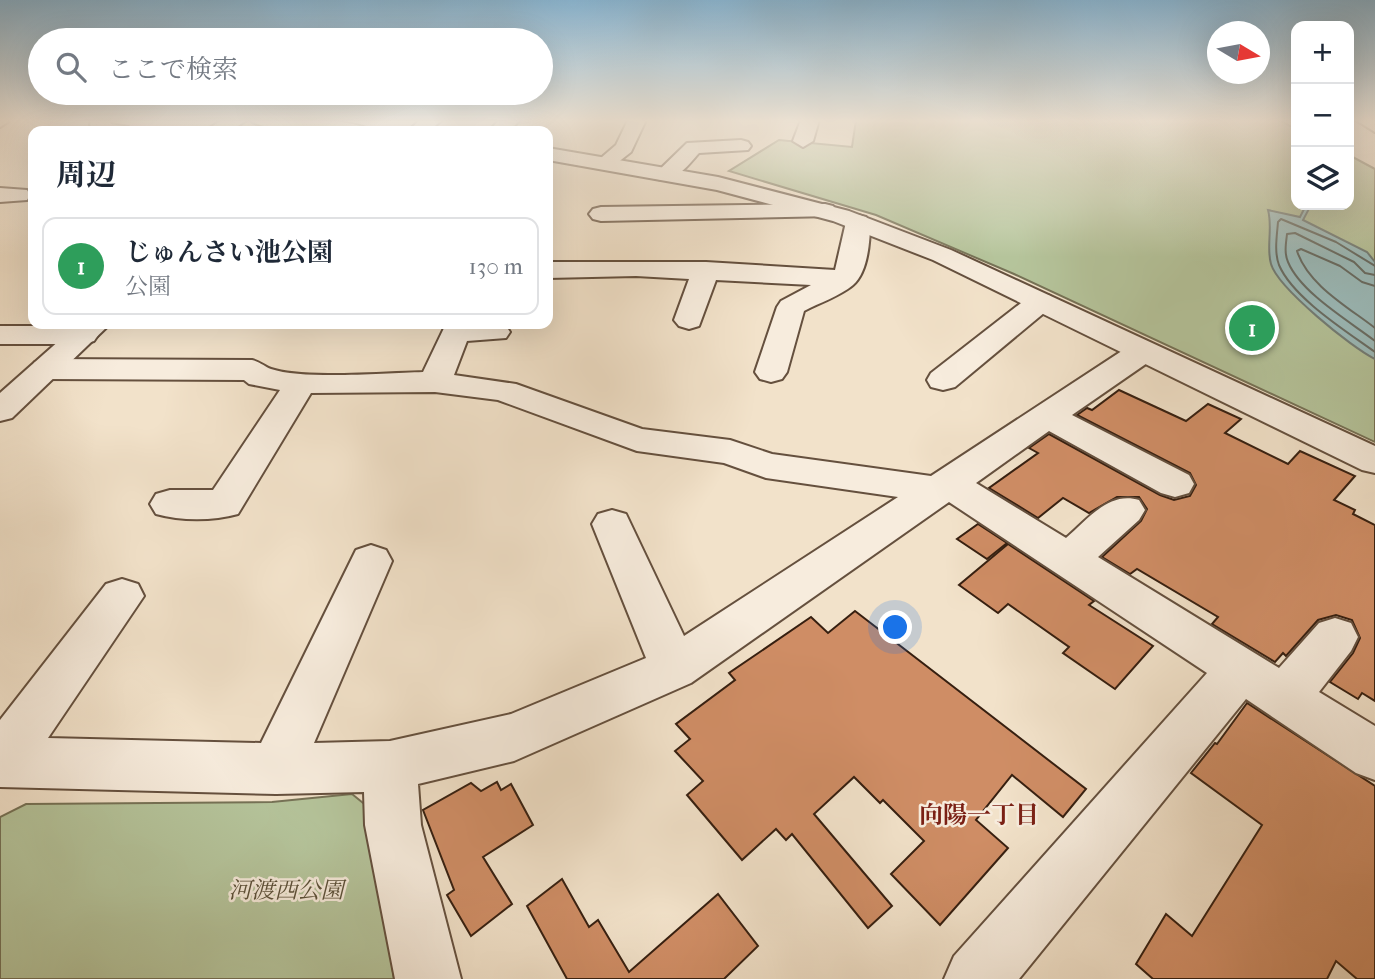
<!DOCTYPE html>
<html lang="ja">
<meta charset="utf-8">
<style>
:root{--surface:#fff;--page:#f6f6f7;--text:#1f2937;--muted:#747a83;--line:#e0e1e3;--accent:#0b8043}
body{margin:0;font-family:"IM FELL French Canon","Noto Serif JP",serif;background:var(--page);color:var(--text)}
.controls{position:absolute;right:21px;top:21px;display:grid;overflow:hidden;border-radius:14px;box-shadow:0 7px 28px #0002}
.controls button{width:63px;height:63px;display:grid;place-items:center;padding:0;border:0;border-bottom:2px solid var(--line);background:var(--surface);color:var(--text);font:35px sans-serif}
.compass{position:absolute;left:1207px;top:21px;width:63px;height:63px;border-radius:50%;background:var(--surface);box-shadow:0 7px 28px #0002;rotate:100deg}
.you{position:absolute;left:896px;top:628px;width:24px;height:24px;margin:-18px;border:5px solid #fff;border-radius:50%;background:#1a73e8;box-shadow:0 0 0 10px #1a73e833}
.badge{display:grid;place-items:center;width:46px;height:46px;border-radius:50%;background:var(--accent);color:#fff;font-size:23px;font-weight:700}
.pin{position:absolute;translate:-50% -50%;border:4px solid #fff;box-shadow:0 2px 7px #0006}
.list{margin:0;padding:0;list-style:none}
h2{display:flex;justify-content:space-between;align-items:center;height:91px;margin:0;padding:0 28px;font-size:30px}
h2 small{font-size:23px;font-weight:400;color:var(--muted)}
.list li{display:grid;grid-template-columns:46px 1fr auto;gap:21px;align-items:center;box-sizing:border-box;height:98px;margin:0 14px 14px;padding:0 14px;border:2px solid var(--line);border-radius:14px}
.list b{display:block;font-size:26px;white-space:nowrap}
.list p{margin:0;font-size:23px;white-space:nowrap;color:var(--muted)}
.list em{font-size:23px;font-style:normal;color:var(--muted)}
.icon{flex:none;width:38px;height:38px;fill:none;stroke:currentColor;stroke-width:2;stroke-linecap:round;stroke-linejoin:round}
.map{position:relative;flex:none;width:1375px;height:979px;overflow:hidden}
.search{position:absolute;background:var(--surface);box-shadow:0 7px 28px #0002;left:28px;top:28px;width:525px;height:77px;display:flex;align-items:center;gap:18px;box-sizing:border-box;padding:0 24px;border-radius:38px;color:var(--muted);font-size:26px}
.panel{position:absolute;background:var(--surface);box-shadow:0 7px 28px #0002;left:28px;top:126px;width:525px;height:203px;border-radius:14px}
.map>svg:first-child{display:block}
</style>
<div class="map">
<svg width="1375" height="979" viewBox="0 0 1375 979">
<rect width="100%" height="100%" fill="#f2e2ca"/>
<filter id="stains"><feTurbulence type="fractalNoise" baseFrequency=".00286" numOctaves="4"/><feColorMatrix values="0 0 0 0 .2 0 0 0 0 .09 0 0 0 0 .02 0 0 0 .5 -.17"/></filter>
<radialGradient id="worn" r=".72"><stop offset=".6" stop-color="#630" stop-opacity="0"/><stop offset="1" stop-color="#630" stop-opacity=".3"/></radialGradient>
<!-- green -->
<g fill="#b5c49b" stroke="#767256" stroke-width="2">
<path d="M 856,120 L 1279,120 L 1296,129 L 1296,205 L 1349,205 L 1349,155 L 1375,169 L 1375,442 L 1014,274 L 876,215 L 729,171 L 779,140 L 852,147 Z"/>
<path d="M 352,794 L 368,807 L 394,979 L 0,979 L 0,817 L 26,804 L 272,802 Z"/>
</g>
<!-- water -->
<path fill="#9cbdbd" stroke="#737e78" stroke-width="2" d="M 1306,205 L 1311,205 L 1303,220 L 1367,252 L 1375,262 L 1375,359 C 1352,348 1278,288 1271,264 C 1266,247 1273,228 1268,210 L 1300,217 Z"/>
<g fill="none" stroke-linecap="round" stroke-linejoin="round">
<!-- shore -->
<g stroke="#696e66" stroke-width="2">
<path d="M 1375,266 L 1336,242 L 1281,219 L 1278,222 C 1277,235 1274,252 1279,265 C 1293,298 1346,331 1375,352"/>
<path d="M 1375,275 L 1365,273 L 1354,262 L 1295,233 L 1287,234 C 1286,243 1284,253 1288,262 C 1301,293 1349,321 1375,341"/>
<path d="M 1375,286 L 1362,282 L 1340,266 L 1301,249 L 1297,251 C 1308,285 1348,307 1375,328"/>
</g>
</g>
<!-- building -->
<g fill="#cf8d65" stroke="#361f10" stroke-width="2">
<path d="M 1119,390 L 1186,421 L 1208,404 L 1241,419 L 1225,433 L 1288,464 L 1300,451 L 1355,476 L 1334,500 L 1355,510 L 1353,514 L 1375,525 L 1375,701 L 1362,693 L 1358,699 L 1330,682 L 1353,653 L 1360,638 L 1352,620 L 1336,615 L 1318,620 L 1286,656 L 1283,653 L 1275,662 L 1212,624 L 1218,617 L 1137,569 L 1130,574 L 1102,557 L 1141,521 L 1147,509 L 1139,497 L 1117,497 L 1089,513 L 1063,498 L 1038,518 L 989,488 L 1038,453 L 1029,448 L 1049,434 L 1160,495 L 1174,500 L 1190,496 L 1196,485 L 1190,473 L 1077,415 L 1087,408 L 1092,410 Z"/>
<path d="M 978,524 L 1007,543 L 987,559 L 957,539 Z"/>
<path d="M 1008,544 L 1094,601 L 1089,605 L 1153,646 L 1115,689 L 1063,653 L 1069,647 L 1008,604 L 998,613 L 959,585 Z"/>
<path d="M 855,611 L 1086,789 L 1063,817 L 1012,775 L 976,820 L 1008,848 L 940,925 L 891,874 L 924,841 L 883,800 L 880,803 L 854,777 L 814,814 L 892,906 L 868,928 L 792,834 L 786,840 L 776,829 L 742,860 L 687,795 L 703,781 L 675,751 L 690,739 L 676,724 L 735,680 L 729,673 L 811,617 L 828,633 Z"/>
<path d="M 1247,703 L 1375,786 L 1375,979 L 1357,979 L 1336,961 L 1327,979 L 1153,979 L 1136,964 L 1166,914 L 1192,936 L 1262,825 L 1191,773 L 1215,743 L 1217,744 Z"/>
<path d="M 497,782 L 501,790 L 511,784 L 533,825 L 483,857 L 512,904 L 471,936 L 447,895 L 454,890 L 423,810 L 471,783 L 481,791 Z"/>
<path d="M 562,879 L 589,927 L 598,920 L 629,972 L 718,894 L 758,946 L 724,979 L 567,979 L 527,906 Z"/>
</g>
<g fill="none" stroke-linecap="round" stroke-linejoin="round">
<defs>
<g id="minor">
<path d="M 0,120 L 9,120 L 9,121 L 0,127 Z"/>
<path d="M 91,120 L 109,120 L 111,124 L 128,127 L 131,131 L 96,131 L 90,125 Z"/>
<path d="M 222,120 L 247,120 L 230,131 L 205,131 Z"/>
<path d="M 420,120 L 442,120 L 429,131 L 408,131 Z"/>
<path d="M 499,120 L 520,120 L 509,131 L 489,131 Z"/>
<path d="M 628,120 L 646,120 L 631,152 L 612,167 L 598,167 L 595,163 L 616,145 Z"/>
<path d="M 801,120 L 819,120 L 813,141 L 803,147 L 793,141 Z"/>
<path d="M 741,140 L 748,142 L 751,146 L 748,150 L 699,153 C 688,165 676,183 658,179 L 655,174 L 687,143 Z"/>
<path d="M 0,188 L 27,190 L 30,195 L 27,200 L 0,202 Z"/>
<path d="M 825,204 L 833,206 L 837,211 L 833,216 L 601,221 L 593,219 L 589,214 L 593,209 L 601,207 Z"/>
<path d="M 858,215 L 866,217 L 870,222 C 870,240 868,272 853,285 C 840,296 819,303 804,311 L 787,372 L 782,379 L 771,382 L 760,379 L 755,372 L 777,307 L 781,301 L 811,285 L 716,280 L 699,326 L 689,329 L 679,326 L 674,320 L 689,279 L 636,276 L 548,278 L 548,262 L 706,262 L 835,270 L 846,222 L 850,217 Z"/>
<path d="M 1040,293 L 1050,296 L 1054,302 L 1050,308 L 955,387 L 943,390 L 931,387 L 927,380 L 931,373 L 1030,296 Z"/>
<path d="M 453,324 L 506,326 L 510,332 L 506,338 L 467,341 L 454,375 L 516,384 L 642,429 L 730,440 L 772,454 L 931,476 L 1131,345 L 1142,343 L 1153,345 L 1158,352 L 1153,359 L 1072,415 L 1189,475 L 1194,484 L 1189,493 L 1175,497 L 1161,493 L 1049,431 L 976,483 L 1066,538 C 1088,519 1109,491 1139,500 L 1145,510 L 1139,520 L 1098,557 L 1279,668 L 1319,623 L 1335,618 L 1351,623 L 1358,637 L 1351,651 L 1319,692 L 1375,726 L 1375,780 L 1356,773 L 1246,699 L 1019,979 L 944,979 L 954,956 L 1207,673 L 949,502 L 691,683 L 514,761 L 418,784 L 421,825 L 461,979 L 395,979 L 365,825 L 364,792 L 276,794 L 0,787 L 0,720 L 106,584 L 122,579 L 138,584 L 144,596 L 48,738 L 261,743 L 356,550 L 371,545 L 386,550 L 392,561 L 314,743 L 390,741 L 511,714 L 646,658 L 592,524 L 598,514 L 612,510 L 626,514 L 684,636 L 898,497 L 766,478 L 724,463 L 637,451 L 498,400 L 435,392 L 311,393 L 238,514 C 213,521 181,521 156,514 L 150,504 L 156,494 L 170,490 L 213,490 L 280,390 L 249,384 L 244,380 L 46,379 L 35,376 L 30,369 L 35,362 L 46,359 L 252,360 C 260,362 265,367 271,369 C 303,380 386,373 423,372 L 445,326 Z"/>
<path d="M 0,326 L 83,326 L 94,329 L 98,335 L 94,341 L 83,344 L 0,344 Z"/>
</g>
<g id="tertiary">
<path d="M 250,120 C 271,120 358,117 370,131 C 349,132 262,133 250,120 Z"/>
<path d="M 1356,120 L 1375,120 L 1375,132 Z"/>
<path d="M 548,148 L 718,177 L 849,211 L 951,250 L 1375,446 L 1375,473 L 1362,470 L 933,260 L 833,221 L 717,190 L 548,160 Z"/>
<path d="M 78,324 L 110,324 L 12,418 L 0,421 L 0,393 Z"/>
</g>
</defs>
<!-- minor casing -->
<use href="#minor" stroke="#65503e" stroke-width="4"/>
<!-- tertiary casing -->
<use href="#tertiary" stroke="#65503e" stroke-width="4"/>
<!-- minor -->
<use href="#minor" fill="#f7ecdd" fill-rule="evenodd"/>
<!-- tertiary -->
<use href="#tertiary" fill="#f7ecdd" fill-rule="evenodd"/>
</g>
<!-- sky -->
<linearGradient id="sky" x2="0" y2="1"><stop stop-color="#89b8d7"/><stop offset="0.47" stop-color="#f9f2e7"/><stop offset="1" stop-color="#f9f2e7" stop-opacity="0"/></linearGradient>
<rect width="1375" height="257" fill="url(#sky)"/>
<g text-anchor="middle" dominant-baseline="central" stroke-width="5" stroke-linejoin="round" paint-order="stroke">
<!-- near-park labels -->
<g font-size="23" font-style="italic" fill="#5c513a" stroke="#f7ecdd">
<text x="286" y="890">河渡西公園</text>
</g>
<!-- near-neighbourhood labels -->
<g font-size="24" font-weight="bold" fill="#7a1f14" stroke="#f7ecdd">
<text x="979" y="815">向陽一丁目</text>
</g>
</g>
<rect width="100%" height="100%" filter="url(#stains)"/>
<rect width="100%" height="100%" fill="url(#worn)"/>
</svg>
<div class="controls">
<button>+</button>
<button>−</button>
<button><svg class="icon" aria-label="layers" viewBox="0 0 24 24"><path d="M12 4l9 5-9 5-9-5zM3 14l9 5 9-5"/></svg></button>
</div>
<svg class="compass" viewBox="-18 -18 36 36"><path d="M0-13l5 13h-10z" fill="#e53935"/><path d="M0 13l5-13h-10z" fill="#747a83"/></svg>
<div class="you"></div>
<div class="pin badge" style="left:1252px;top:328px;background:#2e9e5b">1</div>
<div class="search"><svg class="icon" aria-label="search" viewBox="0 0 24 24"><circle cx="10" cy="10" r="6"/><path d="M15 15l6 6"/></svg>ここで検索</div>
<section class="panel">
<h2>周辺<small></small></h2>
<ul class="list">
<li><span class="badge" style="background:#2e9e5b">1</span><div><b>じゅんさい池公園</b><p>公園</p></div><em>130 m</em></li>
</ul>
</section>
</div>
